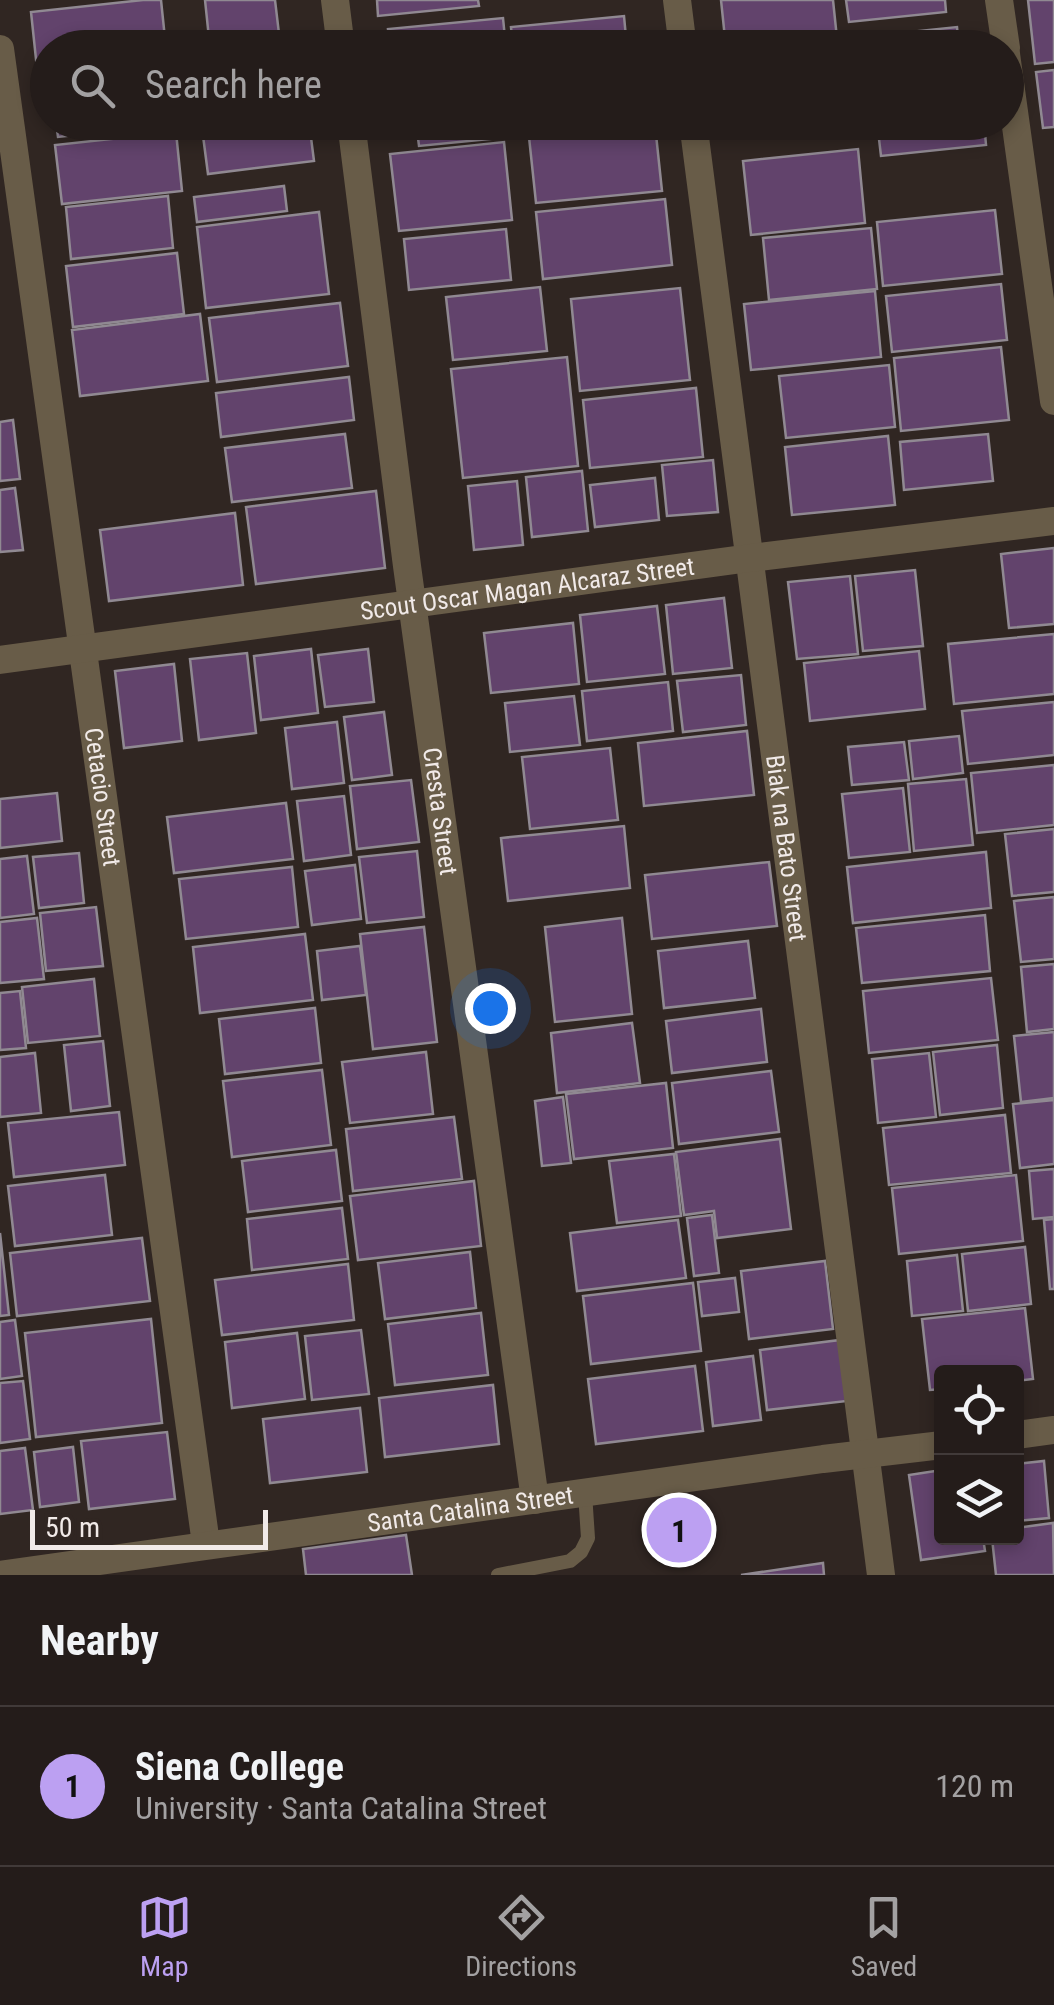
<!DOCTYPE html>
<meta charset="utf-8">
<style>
:root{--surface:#241c1a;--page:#2c2523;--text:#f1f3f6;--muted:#a3a1a2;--line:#413a39;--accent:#bca0f2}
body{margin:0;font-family:"Roboto Condensed",sans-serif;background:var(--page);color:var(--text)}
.controls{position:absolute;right:30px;bottom:30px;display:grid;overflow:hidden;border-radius:10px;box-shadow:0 5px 15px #0003}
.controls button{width:90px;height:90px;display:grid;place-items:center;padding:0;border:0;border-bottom:2px solid var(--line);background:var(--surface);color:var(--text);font:50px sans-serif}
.scale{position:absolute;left:30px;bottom:25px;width:238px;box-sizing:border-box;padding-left:10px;border:5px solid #f1eae8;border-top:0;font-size:28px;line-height:35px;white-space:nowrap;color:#f1eae8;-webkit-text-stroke:8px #302622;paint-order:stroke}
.you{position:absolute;left:490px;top:1008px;width:35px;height:35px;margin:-25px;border:8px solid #fff;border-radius:50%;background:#1a73e8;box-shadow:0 0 0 15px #1a73e833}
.badge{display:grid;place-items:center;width:65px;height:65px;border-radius:50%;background:var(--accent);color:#111;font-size:32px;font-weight:700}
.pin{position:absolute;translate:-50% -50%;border:5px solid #fff;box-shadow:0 2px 10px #0006}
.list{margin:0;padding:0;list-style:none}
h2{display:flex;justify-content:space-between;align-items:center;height:130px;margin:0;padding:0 40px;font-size:42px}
h2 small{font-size:32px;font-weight:400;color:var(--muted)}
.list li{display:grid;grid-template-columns:65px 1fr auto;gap:30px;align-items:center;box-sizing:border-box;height:160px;padding:0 40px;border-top:2px solid var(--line)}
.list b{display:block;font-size:38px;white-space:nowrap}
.list p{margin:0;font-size:32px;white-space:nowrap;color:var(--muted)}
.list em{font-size:32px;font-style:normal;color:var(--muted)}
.icon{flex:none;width:55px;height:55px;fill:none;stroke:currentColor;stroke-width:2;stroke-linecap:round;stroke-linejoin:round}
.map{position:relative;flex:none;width:1054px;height:1575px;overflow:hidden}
.search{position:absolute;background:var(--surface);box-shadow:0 5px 15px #0003;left:30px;right:30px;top:30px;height:110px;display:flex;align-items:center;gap:25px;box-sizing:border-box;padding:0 35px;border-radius:55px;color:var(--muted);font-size:38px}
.sheet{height:290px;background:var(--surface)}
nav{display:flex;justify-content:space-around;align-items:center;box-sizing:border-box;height:140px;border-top:2px solid var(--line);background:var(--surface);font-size:28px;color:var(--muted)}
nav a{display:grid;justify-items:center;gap:5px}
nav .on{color:var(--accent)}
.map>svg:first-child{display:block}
</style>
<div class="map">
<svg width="1054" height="1575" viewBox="0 0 1054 1575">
<rect width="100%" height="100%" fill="#302622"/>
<!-- building -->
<g fill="#62436c" stroke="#908992" stroke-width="2.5">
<path d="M 143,0 L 161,0 L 166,48 L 48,48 L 48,77 L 38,78 L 31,12 Z"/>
<path d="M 205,0 L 275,0 L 280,42 L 210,48 Z"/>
<path d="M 377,0 L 478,0 L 479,6 L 378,16 Z"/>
<path d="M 721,0 L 833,0 L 838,48 L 726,48 Z"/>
<path d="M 846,0 L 945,0 L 946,12 L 849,22 Z"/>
<path d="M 1028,0 L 1054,0 L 1054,62 L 1035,64 Z"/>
<path d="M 624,16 L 627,48 L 513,48 L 511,27 Z"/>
<path d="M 503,18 L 506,48 L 390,48 L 388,29 Z"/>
<path d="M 957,27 L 959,48 L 871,48 L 870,36 Z"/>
<path d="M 1054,70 L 1054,127 L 1043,128 L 1036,72 Z"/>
<path d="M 56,122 L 172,122 L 173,125 L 58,137 Z"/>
<path d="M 251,122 L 309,122 L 314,161 L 208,174 L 202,128 Z"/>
<path d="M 416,122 L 507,122 L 509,137 L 419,146 Z"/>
<path d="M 877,122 L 984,122 L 986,145 L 881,156 Z"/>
<path d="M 655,125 L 662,191 L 536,203 L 529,137 Z"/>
<path d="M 176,132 L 182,191 L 62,204 L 55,145 Z"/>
<path d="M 504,142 L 512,220 L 399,231 L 390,154 Z"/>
<path d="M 858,149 L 865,223 L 751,235 L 743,161 Z"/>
<path d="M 284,186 L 287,211 L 197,222 L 194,197 Z"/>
<path d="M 168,196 L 173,248 L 71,259 L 66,207 Z"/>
<path d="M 665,199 L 672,265 L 543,279 L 536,212 Z"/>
<path d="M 995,210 L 1002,274 L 883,286 L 877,222 Z"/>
<path d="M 319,212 L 329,294 L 206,308 L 197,227 Z"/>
<path d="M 871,228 L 877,289 L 769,300 L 763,238 Z"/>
<path d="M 506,229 L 511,280 L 409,290 L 404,239 Z"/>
<path d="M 177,253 L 184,314 L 73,327 L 66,266 Z"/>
<path d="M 1001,284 L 1007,340 L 892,352 L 886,296 Z"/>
<path d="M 540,287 L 547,351 L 453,360 L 446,297 Z"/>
<path d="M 680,288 L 690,380 L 580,391 L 571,299 Z"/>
<path d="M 875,291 L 881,357 L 751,370 L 744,304 Z"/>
<path d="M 340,303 L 348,366 L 217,382 L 209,318 Z"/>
<path d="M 200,314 L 208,381 L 80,396 L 72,330 Z"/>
<path d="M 1001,347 L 1009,420 L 901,431 L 894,358 Z"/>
<path d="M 567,357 L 578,466 L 463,478 L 451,369 Z"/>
<path d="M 889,365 L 895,427 L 786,438 L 779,376 Z"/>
<path d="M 349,377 L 354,420 L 221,437 L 216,393 Z"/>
<path d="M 696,388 L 703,457 L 590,468 L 583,400 Z"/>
<path d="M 13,420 L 20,479 L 0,481 L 0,422 Z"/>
<path d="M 345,434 L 352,488 L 232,502 L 225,448 Z"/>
<path d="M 988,434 L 993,481 L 904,490 L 900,442 Z"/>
<path d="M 888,436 L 895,505 L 792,515 L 785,447 Z"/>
<path d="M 713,460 L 718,512 L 667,516 L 662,465 Z"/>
<path d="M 582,471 L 588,531 L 532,537 L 526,477 Z"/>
<path d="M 655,478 L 659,520 L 595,527 L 590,485 Z"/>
<path d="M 517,481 L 523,545 L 474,550 L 468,486 Z"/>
<path d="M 15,488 L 23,550 L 0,552 L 0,490 Z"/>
<path d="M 376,491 L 385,568 L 256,584 L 246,507 Z"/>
<path d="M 235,513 L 243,585 L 109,601 L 100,530 Z"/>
<path d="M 1054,548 L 1054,624 L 1009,628 L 1001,554 Z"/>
<path d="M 915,570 L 923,646 L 863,651 L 855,576 Z"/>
<path d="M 850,576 L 858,654 L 797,659 L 788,582 Z"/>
<path d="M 724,598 L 732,668 L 673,674 L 666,605 Z"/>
<path d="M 657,606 L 665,674 L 587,682 L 580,615 Z"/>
<path d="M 573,623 L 579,684 L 491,693 L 484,633 Z"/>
<path d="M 1054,634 L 1054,694 L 954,704 L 948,644 Z"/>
<path d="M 311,649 L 318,713 L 261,720 L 254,656 Z"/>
<path d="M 368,649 L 374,702 L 325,707 L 318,655 Z"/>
<path d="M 919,651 L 925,709 L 810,721 L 804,663 Z"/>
<path d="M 247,653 L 256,733 L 199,740 L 190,659 Z"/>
<path d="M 174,664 L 182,741 L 124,748 L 115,671 Z"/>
<path d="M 741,675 L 746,725 L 683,732 L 677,681 Z"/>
<path d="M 668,682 L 673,731 L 587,741 L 582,691 Z"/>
<path d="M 574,696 L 580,745 L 510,752 L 505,703 Z"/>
<path d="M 1054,702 L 1054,755 L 968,764 L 962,711 Z"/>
<path d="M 384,712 L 392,775 L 352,780 L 344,717 Z"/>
<path d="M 337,722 L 344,783 L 292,789 L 285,728 Z"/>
<path d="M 747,731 L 754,795 L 644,806 L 638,743 Z"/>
<path d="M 959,736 L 963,773 L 913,779 L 909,741 Z"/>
<path d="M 904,742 L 909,780 L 852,785 L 848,747 Z"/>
<path d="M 610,748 L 618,820 L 530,829 L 522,757 Z"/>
<path d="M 1054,765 L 1054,825 L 977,833 L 971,773 Z"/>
<path d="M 966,779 L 973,845 L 914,851 L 908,784 Z"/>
<path d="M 411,780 L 419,842 L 357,849 L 350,786 Z"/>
<path d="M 903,788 L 910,852 L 849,858 L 842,794 Z"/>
<path d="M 57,793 L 62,841 L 0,848 L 0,799 Z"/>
<path d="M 344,796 L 351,855 L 304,861 L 297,801 Z"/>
<path d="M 286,803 L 293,859 L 174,873 L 167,817 Z"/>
<path d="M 624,826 L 630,888 L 508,901 L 501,838 Z"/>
<path d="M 1054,829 L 1054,892 L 1012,896 L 1005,834 Z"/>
<path d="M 417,851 L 424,917 L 367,923 L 359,857 Z"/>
<path d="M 986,852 L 991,908 L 853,923 L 847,867 Z"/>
<path d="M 79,853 L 84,903 L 39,908 L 33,857 Z"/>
<path d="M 27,856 L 34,914 L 0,918 L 0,859 Z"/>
<path d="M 769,862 L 777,926 L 652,939 L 645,875 Z"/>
<path d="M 355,865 L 361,919 L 312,925 L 305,871 Z"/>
<path d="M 292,867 L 298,927 L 186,939 L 179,879 Z"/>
<path d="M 1054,897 L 1054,959 L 1021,962 L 1014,901 Z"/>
<path d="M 96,907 L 103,966 L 46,971 L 40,913 Z"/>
<path d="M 985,915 L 990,971 L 862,983 L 856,928 Z"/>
<path d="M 37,918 L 44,979 L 0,983 L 0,922 Z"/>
<path d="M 622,918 L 632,1014 L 555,1022 L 545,927 Z"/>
<path d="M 424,927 L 437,1042 L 373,1049 L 360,934 Z"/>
<path d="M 305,934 L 313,1000 L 200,1013 L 193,947 Z"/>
<path d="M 748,941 L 755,998 L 664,1008 L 658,951 Z"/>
<path d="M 360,946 L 366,995 L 322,1000 L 317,951 Z"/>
<path d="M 1054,964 L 1054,1029 L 1027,1032 L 1021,967 Z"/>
<path d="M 991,978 L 998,1040 L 869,1053 L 863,991 Z"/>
<path d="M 94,979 L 100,1036 L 28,1043 L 22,987 Z"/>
<path d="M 20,991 L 26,1048 L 0,1050 L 0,993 Z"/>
<path d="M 315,1008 L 321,1063 L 225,1074 L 219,1019 Z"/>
<path d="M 761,1009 L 767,1062 L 672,1073 L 666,1021 Z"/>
<path d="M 632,1023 L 640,1083 L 557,1093 L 551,1033 Z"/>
<path d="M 1054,1032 L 1054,1098 L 1021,1102 L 1014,1036 Z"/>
<path d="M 103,1041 L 110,1106 L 71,1111 L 64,1045 Z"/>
<path d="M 997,1045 L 1003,1108 L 940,1115 L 933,1052 Z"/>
<path d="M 426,1052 L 433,1114 L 350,1123 L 342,1062 Z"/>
<path d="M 35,1053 L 41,1113 L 0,1117 L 0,1057 Z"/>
<path d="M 929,1053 L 936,1117 L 878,1123 L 872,1059 Z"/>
<path d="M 322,1070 L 331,1145 L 232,1157 L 223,1081 Z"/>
<path d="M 771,1071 L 779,1132 L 679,1144 L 672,1083 Z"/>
<path d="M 666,1083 L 673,1148 L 574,1159 L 566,1094 Z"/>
<path d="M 563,1097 L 571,1163 L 542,1166 L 535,1101 Z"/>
<path d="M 1054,1100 L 1054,1164 L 1020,1168 L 1013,1104 Z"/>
<path d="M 119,1112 L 125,1165 L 14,1177 L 8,1123 Z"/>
<path d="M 1005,1115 L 1011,1173 L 889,1185 L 883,1128 Z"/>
<path d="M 454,1117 L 462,1179 L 353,1191 L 346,1129 Z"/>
<path d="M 780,1139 L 791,1229 L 717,1238 L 714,1211 L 684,1215 L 676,1152 Z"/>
<path d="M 336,1150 L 342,1201 L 248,1212 L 242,1161 Z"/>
<path d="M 674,1154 L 681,1216 L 617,1223 L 609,1161 Z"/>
<path d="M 1054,1169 L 1054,1217 L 1033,1219 L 1029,1171 Z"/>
<path d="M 105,1175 L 112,1235 L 15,1246 L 8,1186 Z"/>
<path d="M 1016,1175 L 1023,1241 L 899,1254 L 892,1188 Z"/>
<path d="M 474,1181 L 481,1246 L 358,1260 L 350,1196 Z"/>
<path d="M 342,1208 L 348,1259 L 252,1270 L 247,1219 Z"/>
<path d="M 712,1215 L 719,1273 L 694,1276 L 687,1218 Z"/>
<path d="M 1054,1219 L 1054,1289 L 1050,1289 L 1044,1220 Z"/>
<path d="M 678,1220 L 686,1278 L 577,1291 L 570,1233 Z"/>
<path d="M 0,1233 L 9,1315 L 0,1316 Z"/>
<path d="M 142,1238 L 150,1301 L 17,1316 L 10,1253 Z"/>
<path d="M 1025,1247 L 1031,1304 L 968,1311 L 962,1254 Z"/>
<path d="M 470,1252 L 476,1308 L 385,1319 L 378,1263 Z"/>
<path d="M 957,1255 L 963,1311 L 912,1316 L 907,1261 Z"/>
<path d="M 825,1261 L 833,1329 L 749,1339 L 741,1271 Z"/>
<path d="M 348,1264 L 354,1320 L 222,1335 L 215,1280 Z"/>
<path d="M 735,1278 L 739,1312 L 702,1316 L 698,1282 Z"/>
<path d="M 693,1283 L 701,1351 L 591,1364 L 583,1296 Z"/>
<path d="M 1025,1308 L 1033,1379 L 1016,1381 L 1016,1372 L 942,1372 L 942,1389 L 930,1390 L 922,1319 Z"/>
<path d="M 481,1313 L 488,1375 L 395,1385 L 388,1324 Z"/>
<path d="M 151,1319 L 162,1423 L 36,1437 L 25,1333 Z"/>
<path d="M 15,1320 L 22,1376 L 0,1379 L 0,1322 Z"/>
<path d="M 361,1330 L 369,1394 L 312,1400 L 305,1336 Z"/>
<path d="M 297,1333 L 305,1399 L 232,1408 L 225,1342 Z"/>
<path d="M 840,1340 L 847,1401 L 767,1410 L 760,1350 Z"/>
<path d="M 753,1356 L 761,1420 L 713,1426 L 706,1362 Z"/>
<path d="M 695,1366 L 703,1431 L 596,1444 L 588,1379 Z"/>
<path d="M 23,1381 L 30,1439 L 0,1443 L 0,1383 Z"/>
<path d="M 493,1385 L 499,1444 L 385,1457 L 379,1398 Z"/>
<path d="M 360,1408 L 367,1472 L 270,1483 L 263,1419 Z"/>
<path d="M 167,1432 L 175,1499 L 89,1509 L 81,1441 Z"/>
<path d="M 73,1447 L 79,1502 L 40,1507 L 34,1452 Z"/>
<path d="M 25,1448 L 33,1510 L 0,1514 L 0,1451 Z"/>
<path d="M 1044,1461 L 1049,1518 L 1016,1521 L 1016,1464 Z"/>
<path d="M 942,1470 L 942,1538 L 983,1538 L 985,1551 L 921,1560 L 909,1475 Z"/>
<path d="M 1053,1523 L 1054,1575 L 996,1575 L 992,1538 L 1016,1538 L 1016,1528 Z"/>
<path d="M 406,1535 L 412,1575 L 306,1575 L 303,1549 Z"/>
<path d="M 823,1563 L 824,1575 L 741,1575 Z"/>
</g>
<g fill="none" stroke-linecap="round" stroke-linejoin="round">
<!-- service -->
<path stroke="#685c48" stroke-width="14" d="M 498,1575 L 570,1561 L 581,1552 L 588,1538 L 585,1493"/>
<!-- minor -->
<g stroke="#685c48" stroke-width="28">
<path d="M 335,0 L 341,48"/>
<path d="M 677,0 L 683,48"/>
<path d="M 999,0 L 1006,48"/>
<path id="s1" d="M 0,49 L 206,1544"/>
<path d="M 1006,54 L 1054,401"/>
<path id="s2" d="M 351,122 L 407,566 L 535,1500"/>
<path id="s3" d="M 693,122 L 881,1575"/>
<path d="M 1016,1435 L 1054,1430"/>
<path id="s4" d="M 0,1575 L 823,1459 L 942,1445"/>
</g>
<!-- tertiary -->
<path stroke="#685c48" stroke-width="28" id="s5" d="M 0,660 L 750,558 L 1054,521"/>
</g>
<g text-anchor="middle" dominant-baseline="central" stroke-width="8" stroke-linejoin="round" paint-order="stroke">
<!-- street labels -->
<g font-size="25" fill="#f1eae8" stroke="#302622">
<text stroke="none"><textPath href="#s5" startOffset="532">Scout Oscar Magan Alcaraz Street</textPath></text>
<text stroke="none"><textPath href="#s1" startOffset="755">Cetacio Street</textPath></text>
<text stroke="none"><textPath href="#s2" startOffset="695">Cresta Street</textPath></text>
<text stroke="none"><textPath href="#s3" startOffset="732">Biak na Bato Street</textPath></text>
<text stroke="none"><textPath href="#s4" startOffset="475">Santa Catalina Street</textPath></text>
</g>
</g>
</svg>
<div class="controls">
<button><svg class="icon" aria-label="locate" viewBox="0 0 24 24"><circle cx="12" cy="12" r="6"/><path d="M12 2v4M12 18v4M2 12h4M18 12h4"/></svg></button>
<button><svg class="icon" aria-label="layers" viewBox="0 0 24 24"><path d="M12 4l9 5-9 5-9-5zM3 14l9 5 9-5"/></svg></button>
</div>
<div class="scale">50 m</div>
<div class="you"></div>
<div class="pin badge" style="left:679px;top:1530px">1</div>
<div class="search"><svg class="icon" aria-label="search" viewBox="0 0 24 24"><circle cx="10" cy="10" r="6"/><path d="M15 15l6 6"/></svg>Search here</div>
</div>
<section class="sheet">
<h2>Nearby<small></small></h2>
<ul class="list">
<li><span class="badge">1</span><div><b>Siena College</b><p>University · Santa Catalina Street</p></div><em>120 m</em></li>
</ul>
</section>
<nav>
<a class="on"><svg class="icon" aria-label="map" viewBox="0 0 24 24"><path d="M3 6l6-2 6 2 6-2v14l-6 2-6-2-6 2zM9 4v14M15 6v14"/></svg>Map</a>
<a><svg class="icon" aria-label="directions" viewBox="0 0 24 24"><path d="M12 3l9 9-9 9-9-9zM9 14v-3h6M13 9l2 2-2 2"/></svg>Directions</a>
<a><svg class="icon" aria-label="saved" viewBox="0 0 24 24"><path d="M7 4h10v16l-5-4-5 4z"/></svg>Saved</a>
</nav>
